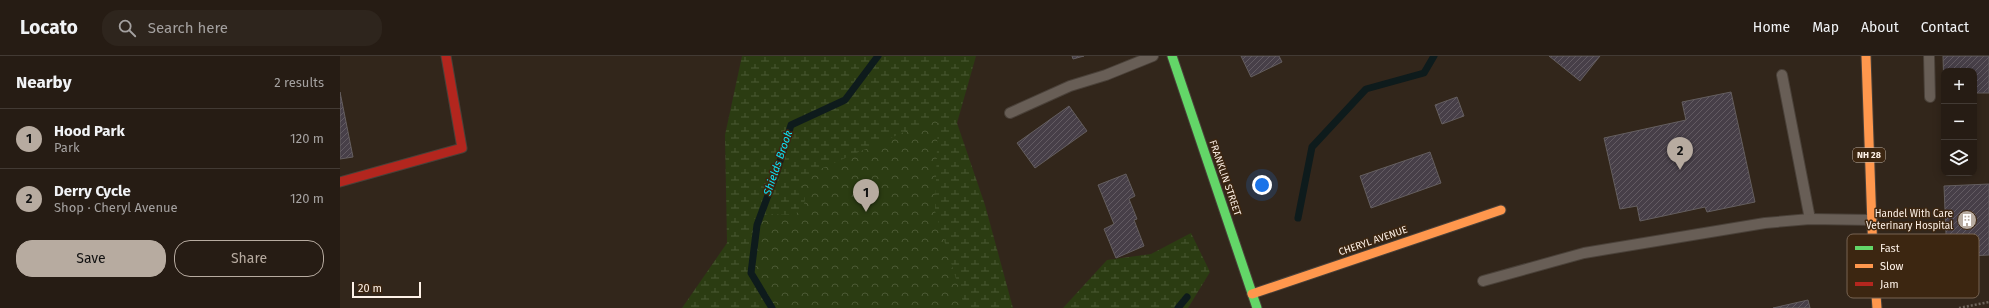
<!DOCTYPE html>
<meta charset="utf-8">
<style>
:root{--surface:#261c14;--page:#2e251d;--text:#f1f3f6;--muted:#a4a1a0;--line:#423a34;--accent:#b7aba0}
body{margin:0;font-family:"Fira Sans",sans-serif;background:var(--page);color:var(--text)}
.controls{position:absolute;right:12px;top:12px;display:grid;overflow:hidden;border-radius:8px;box-shadow:0 2px 10px #0003}
.controls button{width:36px;height:36px;display:grid;place-items:center;padding:0;border:0;border-bottom:1px solid var(--line);background:var(--surface);color:var(--text);font:20px sans-serif}
.scale{position:absolute;left:12px;bottom:10px;width:69px;box-sizing:border-box;padding-left:4px;border:2px solid #fef2e8;border-top:0;font-size:11px;line-height:14px;white-space:nowrap;color:#fef2e8;-webkit-text-stroke:3px #3c2611;paint-order:stroke}
.you{position:absolute;left:922px;top:129px;width:14px;height:14px;margin:-10px;border:3px solid #fff;border-radius:50%;background:#1a73e8;box-shadow:0 0 0 6px #1a73e833}
.badge{display:grid;place-items:center;width:26px;height:26px;border-radius:50%;background:var(--accent);color:#111;font-size:13px;font-weight:700}
.pin{position:absolute;translate:-50% -33px;filter:drop-shadow(0 1px 2px #0008)}
.pin::after{content:'';position:absolute;top:21px;width:14px;height:12px;background:inherit;clip-path:polygon(0 0,100% 0,50% 100%)}
.list{margin:0;padding:0;list-style:none}
h2{display:flex;justify-content:space-between;align-items:center;height:52px;margin:0;padding:0 16px;font-size:17px}
h2 small{font-size:13px;font-weight:400;color:var(--muted)}
.list li{display:grid;grid-template-columns:26px 1fr auto;gap:12px;align-items:center;box-sizing:border-box;height:60px;padding:0 16px;border-top:1px solid var(--line)}
.list b{display:block;font-size:15px;white-space:nowrap}
.list p{margin:0;font-size:13px;white-space:nowrap;color:var(--muted)}
.list em{font-size:13px;font-style:normal;color:var(--muted)}
.actions{display:flex;gap:8px;padding:12px 16px}
.actions a{flex:1;padding:9px 0;border:1px solid var(--accent);border-radius:16px;text-align:center;font-size:14px;color:var(--accent)}
.actions .main{background:var(--accent);color:#111}
.icon{flex:none;width:22px;height:22px;fill:none;stroke:currentColor;stroke-width:2;stroke-linecap:round;stroke-linejoin:round}
.map{position:relative;flex:none;width:1649px;height:252px;overflow:hidden}
header{display:flex;align-items:center;gap:24px;box-sizing:border-box;height:56px;padding:0 20px;background:var(--surface);border-bottom:1px solid var(--line)}
header strong{font-size:19px}
nav{display:flex;gap:22px;margin-inline-start:auto;font-size:14px}
.search{width:280px;height:36px;background:var(--page);display:flex;align-items:center;gap:10px;box-sizing:border-box;padding:0 14px;border-radius:16px;color:var(--muted);font-size:15px}
main{display:flex}
aside{flex:1;background:var(--surface)}
.map>svg:first-child{display:block}
</style>
<header>
<strong>Locato</strong>
<div class="search"><svg class="icon" aria-label="search" viewBox="0 0 24 24"><circle cx="10" cy="10" r="6"/><path d="M15 15l6 6"/></svg>Search here</div>
<nav><a>Home</a><a>Map</a><a>About</a><a>Contact</a></nav>
</header>
<main>
<aside>
<h2>Nearby<small>2 results</small></h2>
<ul class="list">
<li><span class="badge">1</span><div><b>Hood Park</b><p>Park</p></div><em>120 m</em></li>
<li><span class="badge">2</span><div><b>Derry Cycle</b><p>Shop · Cheryl Avenue</p></div><em>120 m</em></li>
</ul>
<div class="actions"><a class="main">Save</a><a>Share</a></div>
</aside>
<div class="map">
<svg width="1649" height="252" viewBox="0 0 1649 252">
<defs>
<pattern id="wetland-marsh" width="20" height="14" patternUnits="userSpaceOnUse"><rect width="20" height="14" fill="#2b3c12"/><path d="M1 5h8M5 5V1M11 12h8M15 12V8" fill="none" stroke="#4b5934"/></pattern>
<pattern id="park-crowns" width="20" height="18" patternUnits="userSpaceOnUse"><rect width="20" height="18" fill="#2b3c12"/><path d="M2 6a3 3 0 1 1 6 0M12 15a3 3 0 1 1 6 0" fill="none" stroke="#4b5934"/></pattern>
<pattern id="building-hatch" width="6" height="6" patternUnits="userSpaceOnUse"><rect width="6" height="6" fill="#473f48"/><path d="M-1 1l2-2M0 6l6-6M5 7l2-2" fill="none" stroke="#635b62"/></pattern>
</defs>
<rect width="100%" height="100%" fill="#32261b"/>
<!-- wetland -->
<g fill="url(#wetland-marsh)">
<path d="M 402,0 L 636,0 L 617,67 L 645,149 L 673,252 L 342,252 L 387,187 L 385,79 Z"/>
<path d="M 851,177 L 870,216 L 848,252 L 723,252 L 767,204 L 811,198 Z"/>
</g>
<!-- park -->
<path fill="url(#park-crowns)" d="M 598,61 L 595,155 L 625,252 L 429,252 L 412,212 L 411,164 L 428,158 L 453,159 L 463,153 L 465,143 L 460,122 Z"/>
<g fill="none" stroke-linecap="round" stroke-linejoin="round">
<!-- stream -->
<g stroke="#0e1b1c" stroke-width="7">
<path d="M 958,162 L 972,91 L 1026,33 L 1084,17 L 1094,0"/>
<path d="M 432,252 L 411,217 L 417,169 L 437,115 L 451,69 L 505,44 L 538,0"/>
<path d="M 838,252 L 847,241"/>
</g>
</g>
<!-- building -->
<g fill="url(#building-hatch)" stroke="#645e5f">
<path d="M 732,0 L 744,0 L 733,3 Z"/>
<path d="M 901,0 L 939,0 L 942,6 L 911,21 Z"/>
<path d="M 1209,0 L 1260,0 L 1240,25 Z"/>
<path d="M 1603,0 L 1649,0 L 1649,37 L 1634,37 L 1634,15 L 1604,15 L 1604,36 Z"/>
<path d="M 0,36 L 13,101 L 0,103 Z"/>
<path d="M 1391,36 L 1415,146 L 1367,156 L 1365,151 L 1300,165 L 1297,150 L 1280,153 L 1264,82 L 1346,64 L 1342,46 Z"/>
<path d="M 1117,41 L 1124,60 L 1102,68 L 1095,49 Z"/>
<path d="M 729,50 L 747,75 L 695,112 L 677,87 Z"/>
<path d="M 1090,96 L 1101,127 L 1031,152 L 1020,120 Z"/>
<path d="M 786,118 L 795,140 L 789,143 L 797,163 L 794,164 L 804,190 L 776,202 L 764,173 L 774,168 L 758,129 Z"/>
<path d="M 1649,128 L 1649,199 L 1607,201 L 1604,130 Z"/>
<path d="M 1468,244 L 1470,252 L 1433,252 Z"/>
</g>
<g fill="none" stroke-linecap="round" stroke-linejoin="round">
<defs>
<g id="lane">
<path d="M 1589,0 L 1590,41"/>
<path d="M 1442,19 L 1470,163"/>
<path d="M 670,57 L 730,30 L 766,19 L 813,0"/>
<path d="M 1143,225 L 1244,197 L 1425,167 L 1470,163 L 1532,164"/>
</g>
<path id="fast" d="M 832,0 L 917,252"/>
<g id="slow">
<path d="M 1526,0 L 1533,198 L 1537,252"/>
<path d="M 912,238 L 1161,154"/>
</g>
<path id="jam" d="M 0,126 L 122,92 L 106,0"/>
</defs>
<!-- lane casing -->
<use href="#lane" stroke="#4a4139" stroke-width="12"/>
<!-- fast casing -->
<use href="#fast" stroke="#4a4139" stroke-width="11"/>
<!-- slow casing -->
<use href="#slow" stroke="#4a4139" stroke-width="11"/>
<!-- jam casing -->
<use href="#jam" stroke="#4a4139" stroke-width="11"/>
<!-- path -->
<path stroke="#6e655c" stroke-width="2.5" stroke-dasharray="2 2" stroke-linecap="butt" d="M 1619,252 L 1649,246"/>
<!-- lane -->
<use href="#lane" stroke="#685e56" stroke-width="10"/>
<!-- fast -->
<use href="#fast" stroke="#63d668" stroke-width="9"/>
<!-- slow -->
<use href="#slow" stroke="#ff974d" stroke-width="9"/>
<!-- jam -->
<use href="#jam" stroke="#b3261e" stroke-width="9"/>
</g>
<!-- icons -->
<defs>
<symbol id="building-disc" viewBox="-11 -11 22 22"><circle r="9.5" fill="#b7aba0" stroke="#3c2611"/><path d="M-4-6H4V6H1V3H-1V6H-4ZM-2.5-4.3h1.7v1.8h-1.7ZM.8-4.3h1.7v1.8H.8ZM-2.5-1h1.7V.8h-1.7ZM.8-1h1.7V.8H.8Z" fill="#fff"/></symbol>
</defs>
<g fill-rule="evenodd">
<use href="#building-disc" x="1616" y="153" width="22" height="22"/>
</g>
<g text-anchor="middle" dominant-baseline="central" stroke-width="3" stroke-linejoin="round" paint-order="stroke">
<!-- shield labels -->
<rect fill="#3c2611" stroke="#c4b5a8" stroke-width="1" x="1513" y="92" width="32" height="14" rx="3"/>
<g font-size="9" font-weight="bold" fill="#fef2e8">
<text x="1529" y="99">NH 28</text>
</g>
<!-- street labels -->
<g font-size="10" fill="#fef2e8" stroke="#3c2611">
<text transform="translate(885 122) rotate(71)">FRANKLIN STREET</text>
<text transform="translate(1033 185) rotate(-19)">CHERYL AVENUE</text>
</g>
<!-- poi labels -->
<g font-size="10" fill="#fef2e8" stroke="#3c2611" text-anchor="end">
<text x="1613" y="158">Handel With Care<tspan x="1613" dy="12">Veterinary Hospital</tspan></text>
</g>
<!-- water labels -->
<g font-size="11" font-style="italic" fill="#0ce3f6" stroke="#3c2611">
<text transform="translate(438 107) rotate(-71)">Shields Brook</text>
</g>
</g>
<!-- legend -->
<rect x="1507" y="178" width="132" height="64" rx="6" fill="#3c2611" stroke="#766352" stroke-width="1"/>
<rect x="1515" y="190" width="18" height="4" fill="#63d668"/>
<rect x="1515" y="208" width="18" height="4" fill="#ff974d"/>
<rect x="1515" y="226" width="18" height="4" fill="#b3261e"/>
<g font-size="11" fill="#fef2e8">
<text x="1540" y="196">Fast</text>
<text x="1540" y="214">Slow</text>
<text x="1540" y="232">Jam</text>
</g>
</svg>
<div class="controls">
<button>+</button>
<button>−</button>
<button><svg class="icon" aria-label="layers" viewBox="0 0 24 24"><path d="M12 4l9 5-9 5-9-5zM3 14l9 5 9-5"/></svg></button>
</div>
<div class="scale">20 m</div>
<div class="you"></div>
<div class="pin badge" style="left:526px;top:156px">1</div>
<div class="pin badge" style="left:1340px;top:114px">2</div>
</div>
</main>
